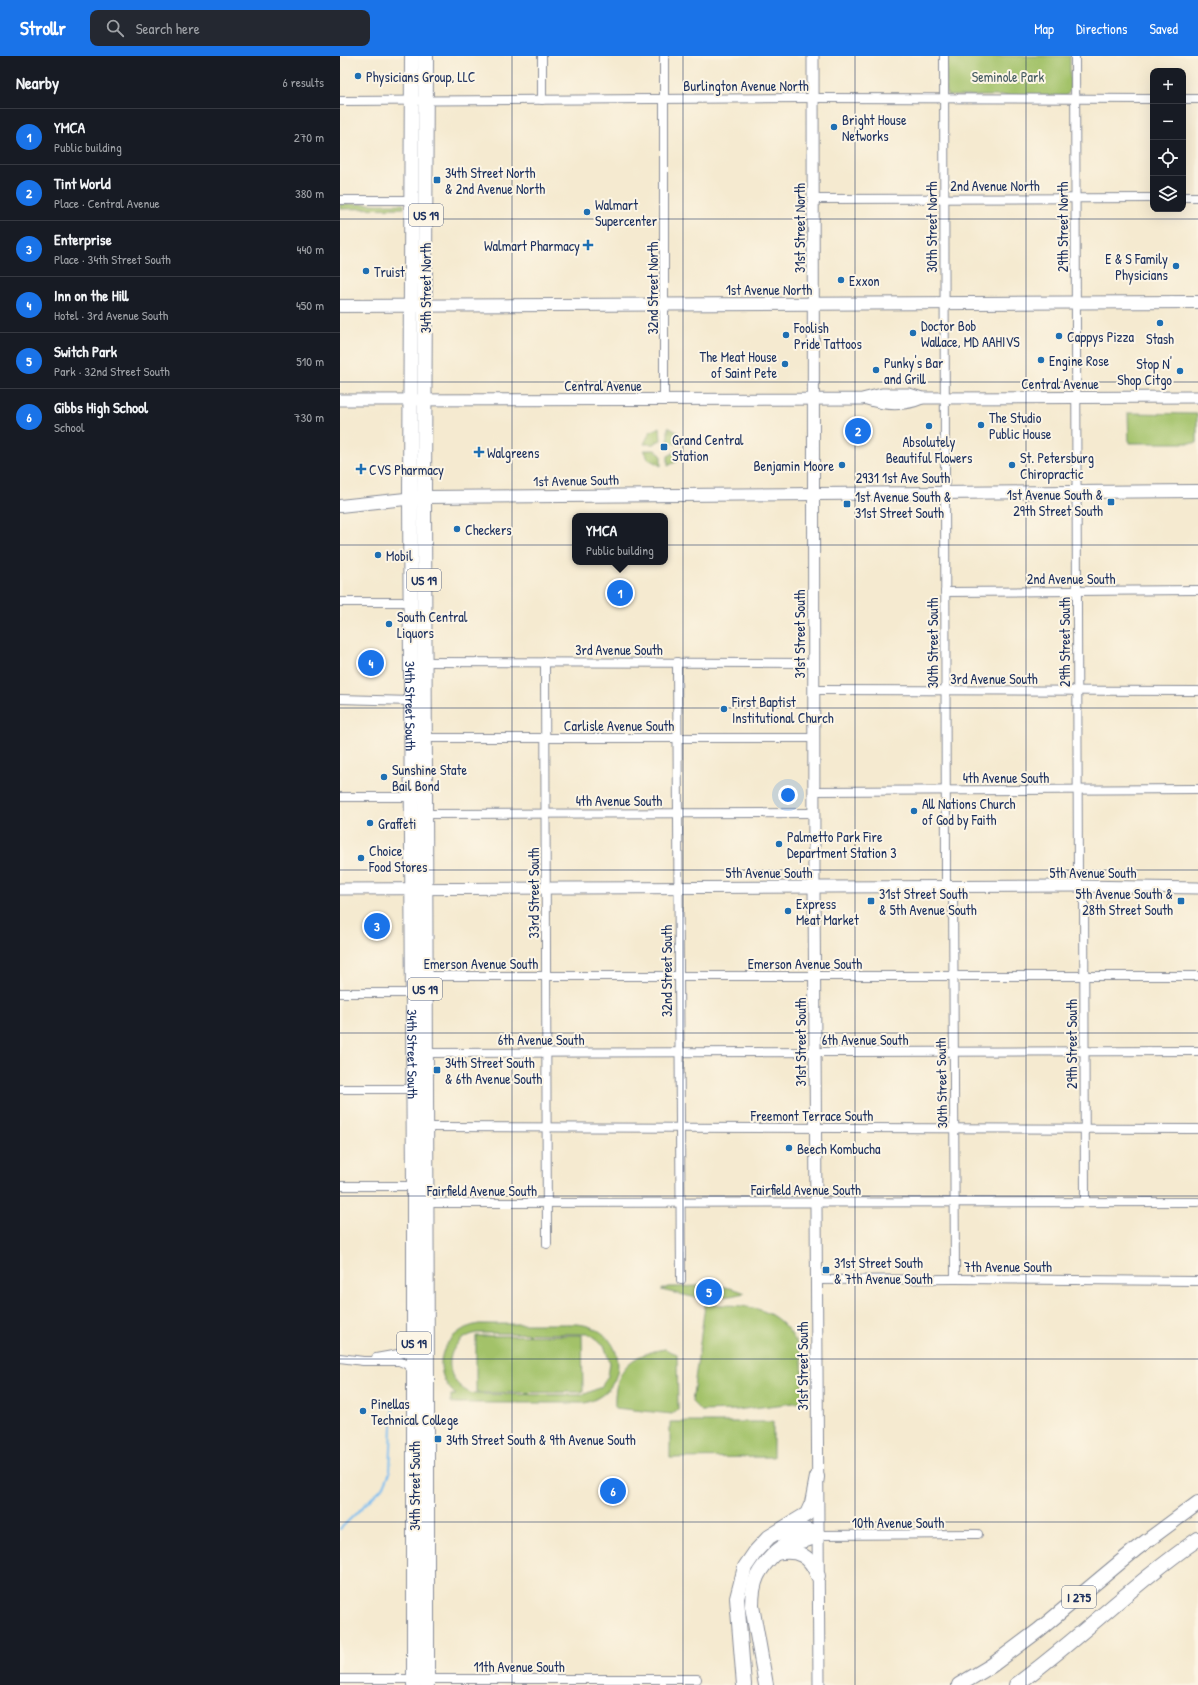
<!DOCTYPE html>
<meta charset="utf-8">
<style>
:root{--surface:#171b24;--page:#242831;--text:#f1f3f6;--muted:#9ea1a6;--line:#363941;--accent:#1a73e8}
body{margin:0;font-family:"Patrick Hand",sans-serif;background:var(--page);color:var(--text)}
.controls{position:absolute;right:12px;top:12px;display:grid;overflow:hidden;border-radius:8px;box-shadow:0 4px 16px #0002}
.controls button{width:36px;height:36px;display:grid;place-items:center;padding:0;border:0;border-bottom:1px solid var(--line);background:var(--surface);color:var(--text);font:20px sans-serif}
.you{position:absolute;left:448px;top:739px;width:14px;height:14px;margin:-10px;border:3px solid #fff;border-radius:50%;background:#1a73e8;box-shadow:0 0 0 6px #1a73e833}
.badge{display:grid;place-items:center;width:26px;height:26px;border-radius:50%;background:var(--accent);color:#fff;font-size:13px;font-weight:700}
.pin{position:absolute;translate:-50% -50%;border:2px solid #fff;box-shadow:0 1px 4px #0006}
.popup{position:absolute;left:232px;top:457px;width:96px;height:52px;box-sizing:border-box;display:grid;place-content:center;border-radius:8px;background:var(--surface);filter:drop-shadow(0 1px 3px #0005);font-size:13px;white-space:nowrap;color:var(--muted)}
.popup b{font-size:15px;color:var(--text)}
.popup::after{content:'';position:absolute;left:50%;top:100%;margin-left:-8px;border:8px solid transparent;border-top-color:var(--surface)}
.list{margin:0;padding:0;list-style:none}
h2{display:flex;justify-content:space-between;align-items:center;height:52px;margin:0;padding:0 16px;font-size:17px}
h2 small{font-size:13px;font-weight:400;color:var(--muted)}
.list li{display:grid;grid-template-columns:26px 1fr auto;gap:12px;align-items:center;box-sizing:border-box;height:56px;padding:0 16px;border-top:1px solid var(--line)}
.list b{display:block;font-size:15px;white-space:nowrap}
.list p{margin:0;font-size:13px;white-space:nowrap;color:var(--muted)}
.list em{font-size:13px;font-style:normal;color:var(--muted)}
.icon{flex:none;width:22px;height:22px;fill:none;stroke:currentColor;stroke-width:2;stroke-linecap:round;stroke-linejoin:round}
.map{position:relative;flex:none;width:858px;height:1629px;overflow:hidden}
header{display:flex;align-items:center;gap:24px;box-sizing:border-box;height:56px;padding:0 20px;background:var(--accent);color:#fff}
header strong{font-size:19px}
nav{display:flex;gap:22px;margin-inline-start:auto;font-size:14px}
.search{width:280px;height:36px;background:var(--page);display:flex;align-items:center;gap:10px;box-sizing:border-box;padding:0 14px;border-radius:8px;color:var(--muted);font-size:15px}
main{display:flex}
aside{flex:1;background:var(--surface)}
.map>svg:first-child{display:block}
</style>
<header>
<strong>Strollr</strong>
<div class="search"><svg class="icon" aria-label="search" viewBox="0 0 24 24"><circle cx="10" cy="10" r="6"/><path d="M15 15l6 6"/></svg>Search here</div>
<nav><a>Map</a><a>Directions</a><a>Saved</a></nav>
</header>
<main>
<aside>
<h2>Nearby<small>6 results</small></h2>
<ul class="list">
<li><span class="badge">1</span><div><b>YMCA</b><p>Public building</p></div><em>270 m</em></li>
<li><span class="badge">2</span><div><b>Tint World</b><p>Place · Central Avenue</p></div><em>380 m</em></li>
<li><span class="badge">3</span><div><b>Enterprise</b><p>Place · 34th Street South</p></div><em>440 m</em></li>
<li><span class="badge">4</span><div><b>Inn on the Hill</b><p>Hotel · 3rd Avenue South</p></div><em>450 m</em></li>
<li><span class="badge">5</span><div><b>Switch Park</b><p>Park · 32nd Street South</p></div><em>510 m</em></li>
<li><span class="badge">6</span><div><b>Gibbs High School</b><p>School</p></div><em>730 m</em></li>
</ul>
</aside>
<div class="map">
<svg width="858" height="1629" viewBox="0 0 858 1629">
<defs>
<pattern id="grass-tufts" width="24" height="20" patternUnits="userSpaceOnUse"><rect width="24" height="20" fill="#a3c269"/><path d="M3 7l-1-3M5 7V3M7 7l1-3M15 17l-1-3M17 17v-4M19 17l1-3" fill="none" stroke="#849e5a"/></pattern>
</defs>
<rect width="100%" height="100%" fill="#fcf5e5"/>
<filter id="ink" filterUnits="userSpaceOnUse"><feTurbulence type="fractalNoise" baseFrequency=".025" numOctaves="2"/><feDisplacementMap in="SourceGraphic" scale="8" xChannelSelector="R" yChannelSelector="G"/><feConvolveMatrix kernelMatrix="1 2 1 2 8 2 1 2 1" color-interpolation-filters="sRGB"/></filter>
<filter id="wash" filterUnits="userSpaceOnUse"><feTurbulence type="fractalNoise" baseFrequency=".012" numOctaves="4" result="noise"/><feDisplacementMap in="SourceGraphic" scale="16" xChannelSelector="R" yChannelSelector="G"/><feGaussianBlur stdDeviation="0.9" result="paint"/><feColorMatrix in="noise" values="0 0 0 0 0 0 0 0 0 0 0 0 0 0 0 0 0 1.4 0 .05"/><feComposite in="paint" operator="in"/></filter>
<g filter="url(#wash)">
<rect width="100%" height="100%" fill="#f5ead0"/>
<!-- grass -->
<g fill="url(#grass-tufts)" stroke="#5f7864">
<path d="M 0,148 L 64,148 L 64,152 L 0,153 Z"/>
<path d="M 320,371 L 321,384 L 315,387 L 315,388 L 304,388 L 310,376 Z"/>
<path d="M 328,371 L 337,376 L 344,388 L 335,388 L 328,384 Z"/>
<path d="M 304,394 L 315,394 L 321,399 L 321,410 L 308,403 Z"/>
<path d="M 335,394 L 344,394 L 339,404 L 328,410 L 328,400 L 335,396 Z"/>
</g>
<!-- park -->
<g fill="#a3c269" stroke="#5f7864" fill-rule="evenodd">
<path d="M 606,0 L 730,0 L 730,35 L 726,40 L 608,40 L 606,36 Z"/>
<path d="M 788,357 L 857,358 L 857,387 L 789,387 Z"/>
<path d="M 329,1231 C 354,1231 382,1226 405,1237 L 391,1240 L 357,1242 L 321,1234 Z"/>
<path d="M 365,1249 C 397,1249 428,1247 449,1275 C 455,1283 461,1293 462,1303 C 463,1317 462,1332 462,1346 L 396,1354 L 361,1355 L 352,1346 Z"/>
<path d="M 139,1268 L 236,1268 C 286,1271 294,1334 245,1347 L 111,1347 L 111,1339 L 116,1339 C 87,1313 103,1274 139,1268 ZM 137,1277 L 249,1278 L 264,1289 L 270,1307 L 268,1320 L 261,1331 L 243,1339 L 133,1338 C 100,1326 103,1284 137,1277 Z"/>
<path d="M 242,1279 L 243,1336 L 136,1337 L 136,1280 Z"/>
<path d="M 325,1293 L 337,1298 L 338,1353 L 332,1358 L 275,1352 C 273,1315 290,1298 325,1293 Z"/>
<path d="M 330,1366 L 433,1366 L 433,1401 L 330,1402 Z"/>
</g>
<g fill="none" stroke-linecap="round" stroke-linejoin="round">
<!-- stream -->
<path stroke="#7abef1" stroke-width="2" d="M 0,1473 L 44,1430 L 50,1416 L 53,1348"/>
</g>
</g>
<g filter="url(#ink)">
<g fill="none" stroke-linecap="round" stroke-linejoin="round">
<defs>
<g id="street">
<path d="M 324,0 L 324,345"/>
<path d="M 604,0 L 606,831"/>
<path d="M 735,0 L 738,830"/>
<path d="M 843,43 L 858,43"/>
<path d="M 202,44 L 202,0"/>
<path d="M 0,45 L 473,42 L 813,43"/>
<path d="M 843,141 L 858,141"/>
<path d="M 474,143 L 813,142"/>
<path d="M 0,144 L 71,144"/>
<path d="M 605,536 L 858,534"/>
<path d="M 0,546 L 71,546"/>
<path d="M 84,606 L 474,607"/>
<path d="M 205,606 L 207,1188"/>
<path d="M 337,606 L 341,1224"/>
<path d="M 474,634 L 858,635"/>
<path d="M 0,643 L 71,645"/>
<path d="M 85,682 L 474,682"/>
<path d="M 474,735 L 858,733"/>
<path d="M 0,741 L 71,741"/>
<path d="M 85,758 L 474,757"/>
<path d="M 744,830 L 745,1146"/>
<path d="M 613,831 L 615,1223"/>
<path d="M 83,920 L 858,920"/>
<path d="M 0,937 L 76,937"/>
<path d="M 83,997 L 858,995"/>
<path d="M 0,1033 L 76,1033"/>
<path d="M 85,1071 L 858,1073"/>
<path d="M 0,1130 L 78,1130"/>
<path d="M 83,1147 L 858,1146"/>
<path d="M 477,1224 L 615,1223 L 858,1225"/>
<path d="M 0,1302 L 23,1305 L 59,1305 L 66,1308 L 74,1316"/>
<path d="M 36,1302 L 75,1295"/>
<path d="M 478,1479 L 638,1478"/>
<path d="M 0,1623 L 357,1623"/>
</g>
<g id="secondary">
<path d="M 473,0 L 474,831 L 479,1629"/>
<path d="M 527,343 C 546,349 564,350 582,342"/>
<path d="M 0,344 L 522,343 L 542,338 L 569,338 L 582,342 L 858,341"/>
<path d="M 0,833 L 738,830 L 858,832"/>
</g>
<g id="primary">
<path d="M 0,250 L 858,246"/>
<path d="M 0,450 L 84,441 L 858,435"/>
</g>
<g id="highway">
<path id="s1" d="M 72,0 L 70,442 L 74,1130 L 74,1629"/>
<path d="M 86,0 L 84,441 L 87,1323 L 87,1629"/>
<path d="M 441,1478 L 467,1474 L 478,1479"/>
<path d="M 436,1497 C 458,1493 470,1499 478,1520"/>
<path d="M 404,1629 L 397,1542 L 405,1511 L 416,1495 L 429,1481 L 467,1458 L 472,1447 L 477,1421"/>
<path d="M 426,1629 L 412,1550 C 412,1524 418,1514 436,1496 C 441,1492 445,1488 452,1487 C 462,1484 469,1485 478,1479"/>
<path d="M 619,1629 L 651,1610 L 699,1574 L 796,1493 L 858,1447"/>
<path d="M 676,1629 C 739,1583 794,1527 858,1483"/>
</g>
</defs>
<!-- street casing -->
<use href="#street" stroke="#888c97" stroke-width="10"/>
<!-- secondary casing -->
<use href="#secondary" stroke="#888c97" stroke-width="13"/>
<!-- primary casing -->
<use href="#primary" stroke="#888c97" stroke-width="14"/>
<!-- highway casing -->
<use href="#highway" stroke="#888c97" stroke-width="16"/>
<!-- street -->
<use href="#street" stroke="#fff" stroke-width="8"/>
<!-- secondary -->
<use href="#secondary" stroke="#fff" stroke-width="11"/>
<!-- primary -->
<use href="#primary" stroke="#fff" stroke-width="12"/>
<!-- highway -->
<use href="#highway" stroke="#fff" stroke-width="14"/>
</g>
</g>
<!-- grid -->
<path fill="none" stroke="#1b2f5e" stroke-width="1" stroke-opacity="0.55" d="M 172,0 L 172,1629M 343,0 L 343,1629M 515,0 L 515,1629M 686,0 L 686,1629M 0,163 L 858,163M 0,326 L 858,326M 0,489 L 858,489M 0,652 L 858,652M 0,814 L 858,814M 0,977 L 858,977M 0,1140 L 858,1140M 0,1303 L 858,1303M 0,1466 L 858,1466"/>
<!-- markers -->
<g fill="#1f6fb2" stroke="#fcf5e5" stroke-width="1.5">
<circle cx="18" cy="20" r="4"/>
<circle cx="494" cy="71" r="4"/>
<rect x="93" y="120" width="8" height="8" rx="2"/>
<circle cx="247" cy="156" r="4"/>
<path d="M246 183h4v4h4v4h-4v4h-4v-4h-4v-4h4z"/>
<circle cx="836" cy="210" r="4"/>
<circle cx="26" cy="215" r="4"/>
<circle cx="501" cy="224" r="4"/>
<circle cx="820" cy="267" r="4"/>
<circle cx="573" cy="277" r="4"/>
<circle cx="446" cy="279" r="4"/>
<circle cx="719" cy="280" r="4"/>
<circle cx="701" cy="304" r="4"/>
<circle cx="445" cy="308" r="4"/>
<circle cx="536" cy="314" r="4"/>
<circle cx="840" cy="315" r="4"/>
<circle cx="641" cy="369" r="4"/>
<circle cx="589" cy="370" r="4"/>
<rect x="320" y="387" width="8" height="8" rx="2"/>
<path d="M137 390h4v4h4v4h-4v4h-4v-4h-4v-4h4z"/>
<circle cx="502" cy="409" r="4"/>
<circle cx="672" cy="409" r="4"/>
<path d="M19 407h4v4h4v4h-4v4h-4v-4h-4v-4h4z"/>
<rect x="767" y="442" width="8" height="8" rx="2"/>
<rect x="503" y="444" width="8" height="8" rx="2"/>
<circle cx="117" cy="473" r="4"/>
<circle cx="38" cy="499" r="4"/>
<circle cx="49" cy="568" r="4"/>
<circle cx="384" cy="653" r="4"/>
<circle cx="44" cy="721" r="4"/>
<circle cx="574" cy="755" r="4"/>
<circle cx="30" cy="767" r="4"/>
<circle cx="439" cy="788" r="4"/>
<circle cx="21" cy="802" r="4"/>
<rect x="527" y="841" width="8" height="8" rx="2"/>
<rect x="837" y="841" width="8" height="8" rx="2"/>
<circle cx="448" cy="855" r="4"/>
<rect x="93" y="1010" width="8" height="8" rx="2"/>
<circle cx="449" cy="1092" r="4"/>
<rect x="482" y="1210" width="8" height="8" rx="2"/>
<circle cx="23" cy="1355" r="4"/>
<rect x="94" y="1379" width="8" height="8" rx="2"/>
</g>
<g text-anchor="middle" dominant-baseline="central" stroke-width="4" stroke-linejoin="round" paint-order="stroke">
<!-- shield labels -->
<g fill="#fcf5e5" stroke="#5e6a86" stroke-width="1">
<rect x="69" y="148" width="34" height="22" rx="3"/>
<rect x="67" y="513" width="34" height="22" rx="3"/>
<rect x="68" y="922" width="34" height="22" rx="3"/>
<rect x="57" y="1276" width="34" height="22" rx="3"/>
<rect x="722" y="1530" width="34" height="22" rx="3"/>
</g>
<g font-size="13" font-weight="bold" fill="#1b2f5e">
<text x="86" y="159">US 19</text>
<text x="84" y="524">US 19</text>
<text x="85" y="933">US 19</text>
<text x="74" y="1287">US 19</text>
<text x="739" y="1541">I 275</text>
</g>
<!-- poi labels -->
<g font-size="14" fill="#1b2f5e" stroke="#fcf5e5" text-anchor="start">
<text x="26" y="20">Physicians Group, LLC</text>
<text x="502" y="63">Bright House<tspan x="502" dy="16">Networks</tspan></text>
<text x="105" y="116">34th Street North<tspan x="105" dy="16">&amp; 2nd Avenue North</tspan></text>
<text x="255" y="148">Walmart<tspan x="255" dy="16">Supercenter</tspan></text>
<text x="240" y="189" text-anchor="end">Walmart Pharmacy</text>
<text x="828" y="202" text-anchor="end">E &amp; S Family<tspan x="828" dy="16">Physicians</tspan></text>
<text x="34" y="215">Truist</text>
<text x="509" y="224">Exxon</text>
<text x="581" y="269">Doctor Bob<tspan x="581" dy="16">Wallace, MD AAHIVS</tspan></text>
<text x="454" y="271">Foolish<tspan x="454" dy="16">Pride Tattoos</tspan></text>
<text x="727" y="280">Cappys Pizza</text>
<text x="820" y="282" text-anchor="middle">Stash</text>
<text x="437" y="300" text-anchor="end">The Meat House<tspan x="437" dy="16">of Saint Pete</tspan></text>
<text x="709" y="304">Engine Rose</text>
<text x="544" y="306">Punky's Bar<tspan x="544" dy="16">and Grill</tspan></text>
<text x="832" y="307" text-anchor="end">Stop N'<tspan x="832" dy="16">Shop Citgo</tspan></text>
<text x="649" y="361">The Studio<tspan x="649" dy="16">Public House</tspan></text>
<text x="332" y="383">Grand Central<tspan x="332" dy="16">Station</tspan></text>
<text x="589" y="385" text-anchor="middle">Absolutely<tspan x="589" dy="16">Beautiful Flowers</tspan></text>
<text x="147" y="396">Walgreens</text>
<text x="680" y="401">St. Petersburg<tspan x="680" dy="16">Chiropractic</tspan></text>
<text x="494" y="409" text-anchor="end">Benjamin Moore</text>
<text x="29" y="413">CVS Pharmacy</text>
<text x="763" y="438" text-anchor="end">1st Avenue South &amp;<tspan x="763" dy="16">29th Street South</tspan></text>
<text x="515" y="440">1st Avenue South &amp;<tspan x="515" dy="16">31st Street South</tspan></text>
<text x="125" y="473">Checkers</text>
<text x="46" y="499">Mobil</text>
<text x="57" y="560">South Central<tspan x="57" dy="16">Liquors</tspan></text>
<text x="392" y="645">First Baptist<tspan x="392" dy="16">Institutional Church</tspan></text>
<text x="52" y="713">Sunshine State<tspan x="52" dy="16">Bail Bond</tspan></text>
<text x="582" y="747">All Nations Church<tspan x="582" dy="16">of God by Faith</tspan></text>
<text x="38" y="767">Graffeti</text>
<text x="447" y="780">Palmetto Park Fire<tspan x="447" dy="16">Department Station 3</tspan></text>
<text x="29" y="794">Choice<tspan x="29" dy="16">Food Stores</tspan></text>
<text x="539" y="837">31st Street South<tspan x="539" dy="16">&amp; 5th Avenue South</tspan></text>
<text x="833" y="837" text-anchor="end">5th Avenue South &amp;<tspan x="833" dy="16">28th Street South</tspan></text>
<text x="456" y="847">Express<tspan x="456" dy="16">Meat Market</tspan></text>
<text x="105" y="1006">34th Street South<tspan x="105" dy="16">&amp; 6th Avenue South</tspan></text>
<text x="457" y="1092">Beech Kombucha</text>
<text x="494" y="1206">31st Street South<tspan x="494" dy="16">&amp; 7th Avenue South</tspan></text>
<text x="31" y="1347">Pinellas<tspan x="31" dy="16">Technical College</tspan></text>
<text x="106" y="1383">34th Street South &amp; 9th Avenue South</text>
</g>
<!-- park labels -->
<g font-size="14" fill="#445b61" stroke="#fcf5e5">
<text x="668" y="20">Seminole Park</text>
</g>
<!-- street labels -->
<g font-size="14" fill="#1b2f5e" stroke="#fcf5e5">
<text x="406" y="29">Burlington Avenue North</text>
<text x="655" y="129">2nd Avenue North</text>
<text transform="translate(591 171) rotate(-90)">30th Street North</text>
<text transform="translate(722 171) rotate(-90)">29th Street North</text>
<text transform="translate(459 172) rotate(-90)">31st Street North</text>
<text transform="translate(85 232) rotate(-90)">34th Street North</text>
<text transform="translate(312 232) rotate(-90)">32nd Street North</text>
<text x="429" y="233">1st Avenue North</text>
<text x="720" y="327">Central Avenue</text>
<text x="263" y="329">Central Avenue</text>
<text x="563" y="421">2931 1st Ave South</text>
<text transform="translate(236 424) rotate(-1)">1st Avenue South</text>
<text x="731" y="522">2nd Avenue South</text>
<text transform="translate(459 578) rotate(-90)">31st Street South</text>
<text transform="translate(724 586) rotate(-90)">29th Street South</text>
<text transform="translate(592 587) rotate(-90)">30th Street South</text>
<text x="279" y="593">3rd Avenue South</text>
<text x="654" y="622">3rd Avenue South</text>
<text stroke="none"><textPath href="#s1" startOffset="650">34th Street South</textPath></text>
<text x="279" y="669">Carlisle Avenue South</text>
<text x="666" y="721">4th Avenue South</text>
<text x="279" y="744">4th Avenue South</text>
<text x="429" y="816">5th Avenue South</text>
<text x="753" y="816">5th Avenue South</text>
<text transform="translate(193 837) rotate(-90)">33rd Street South</text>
<text x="141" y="907">Emerson Avenue South</text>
<text x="465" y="907">Emerson Avenue South</text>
<text transform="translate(326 915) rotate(-90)">32nd Street South</text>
<text x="201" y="983">6th Avenue South</text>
<text x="525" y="983">6th Avenue South</text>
<text transform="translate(460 986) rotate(-90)">31st Street South</text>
<text transform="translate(731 988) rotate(-90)">29th Street South</text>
<text stroke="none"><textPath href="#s1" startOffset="998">34th Street South</textPath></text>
<text transform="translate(601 1027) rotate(-91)">30th Street South</text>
<text x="472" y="1059">Freemont Terrace South</text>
<text x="466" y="1133">Fairfield Avenue South</text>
<text x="142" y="1134">Fairfield Avenue South</text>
<text x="668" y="1210">7th Avenue South</text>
<text transform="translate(462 1310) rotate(-90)">31st Street South</text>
<text transform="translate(74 1430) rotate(-90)">34th Street South</text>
<text x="558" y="1466">10th Avenue South</text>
<text x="179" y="1610">11th Avenue South</text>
</g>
</g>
</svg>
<div class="controls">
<button>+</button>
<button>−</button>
<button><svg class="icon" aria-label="locate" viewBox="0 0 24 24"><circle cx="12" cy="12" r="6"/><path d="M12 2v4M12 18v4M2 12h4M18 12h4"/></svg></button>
<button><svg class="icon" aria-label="layers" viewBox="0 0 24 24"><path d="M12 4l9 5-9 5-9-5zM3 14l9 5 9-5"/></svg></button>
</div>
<div class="you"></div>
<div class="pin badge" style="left:280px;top:537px">1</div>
<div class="popup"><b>YMCA</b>Public building</div>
<div class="pin badge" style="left:518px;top:375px">2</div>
<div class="pin badge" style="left:37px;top:870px">3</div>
<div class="pin badge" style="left:31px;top:607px">4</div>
<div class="pin badge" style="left:369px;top:1236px">5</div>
<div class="pin badge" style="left:273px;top:1435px">6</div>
</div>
</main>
